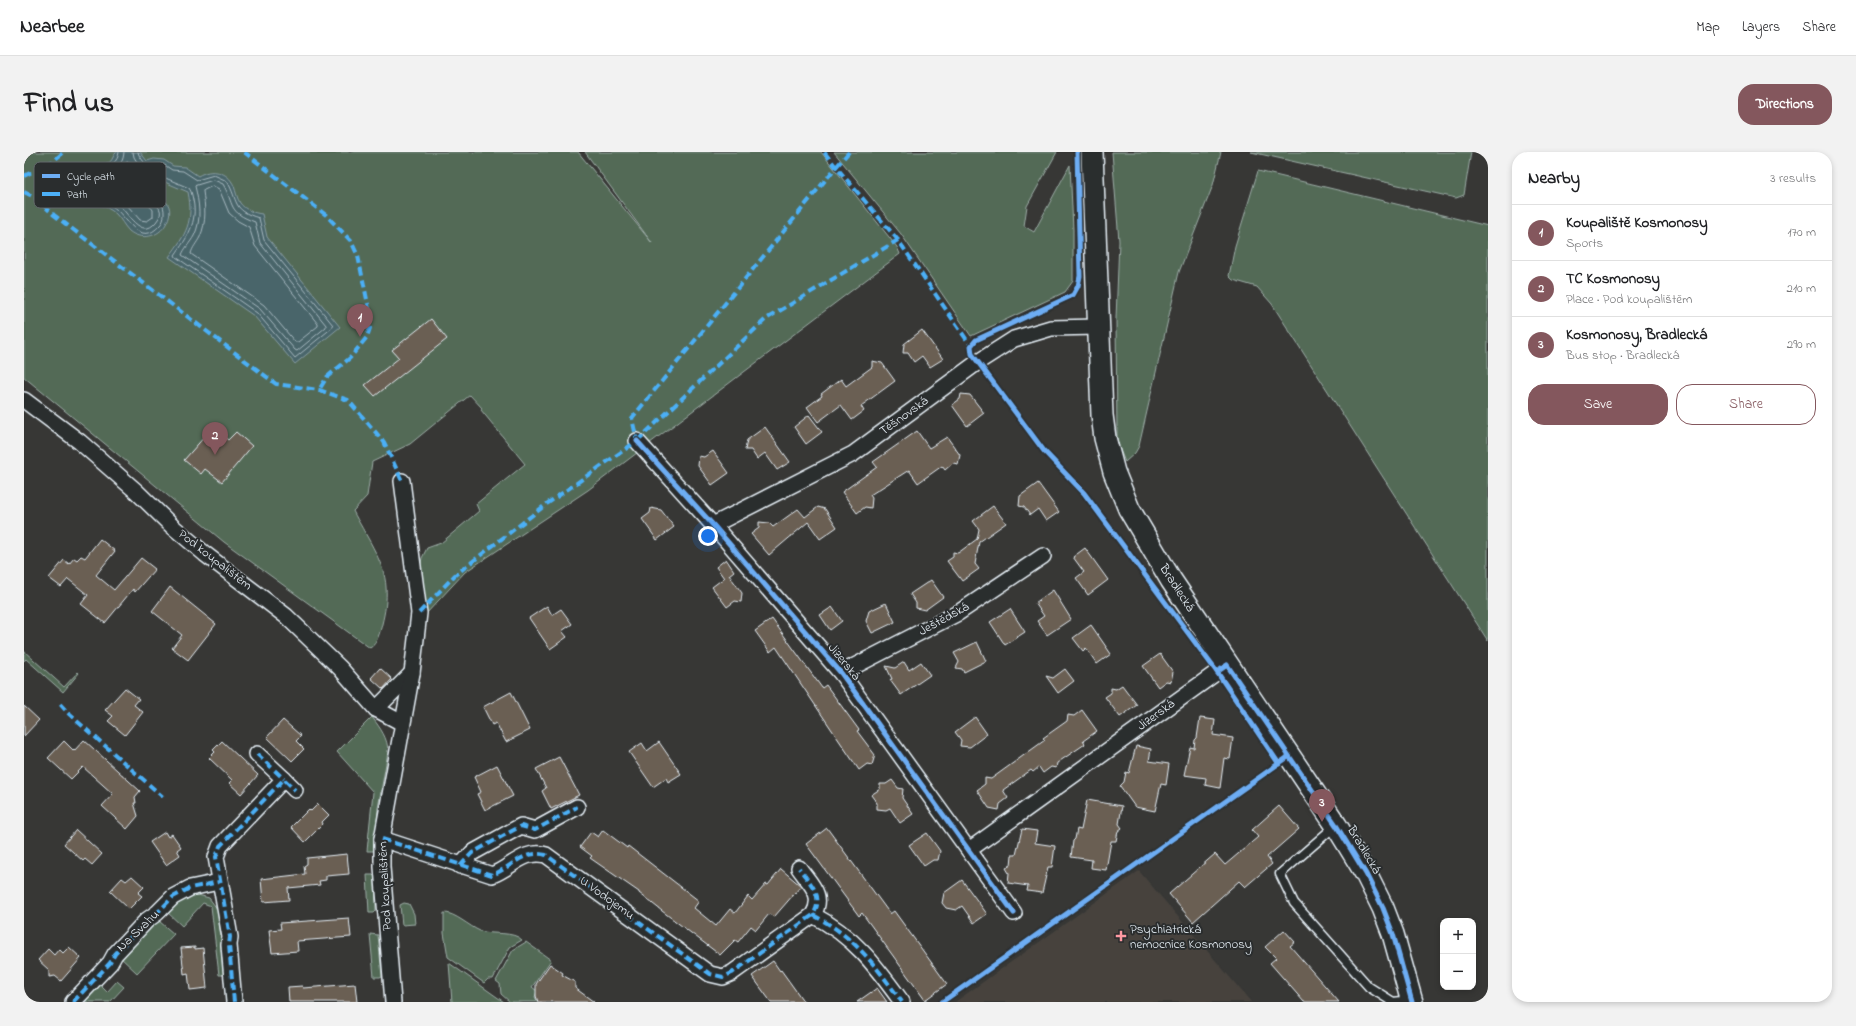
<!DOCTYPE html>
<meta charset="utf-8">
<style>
:root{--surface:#fff;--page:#f2f2f2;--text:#202124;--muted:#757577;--line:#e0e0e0;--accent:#84575d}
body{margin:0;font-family:"Indie Flower",sans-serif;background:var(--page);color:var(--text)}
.controls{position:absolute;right:12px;bottom:12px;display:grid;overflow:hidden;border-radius:8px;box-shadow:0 2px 6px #0003}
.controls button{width:36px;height:36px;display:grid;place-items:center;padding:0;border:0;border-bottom:1px solid var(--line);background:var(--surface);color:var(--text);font:20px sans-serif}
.you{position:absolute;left:684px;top:384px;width:14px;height:14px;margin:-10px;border:3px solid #fff;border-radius:50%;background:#1a73e8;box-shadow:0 0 0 6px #1a73e833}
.badge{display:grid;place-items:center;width:26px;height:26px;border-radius:50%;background:var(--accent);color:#fff;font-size:13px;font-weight:700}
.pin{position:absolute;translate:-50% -33px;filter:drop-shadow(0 1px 2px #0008)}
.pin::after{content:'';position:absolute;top:21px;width:14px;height:12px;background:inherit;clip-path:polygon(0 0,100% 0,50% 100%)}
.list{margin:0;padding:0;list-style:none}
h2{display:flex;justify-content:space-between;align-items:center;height:52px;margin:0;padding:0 16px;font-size:17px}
h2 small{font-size:13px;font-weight:400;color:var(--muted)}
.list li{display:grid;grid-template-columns:26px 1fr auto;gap:12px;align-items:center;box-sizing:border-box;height:56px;padding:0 16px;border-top:1px solid var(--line)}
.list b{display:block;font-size:15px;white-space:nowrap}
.list p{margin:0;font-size:13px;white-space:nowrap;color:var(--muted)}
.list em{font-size:13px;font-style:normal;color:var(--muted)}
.actions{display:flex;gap:8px;padding:12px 16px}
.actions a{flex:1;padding:9px 0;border:1px solid var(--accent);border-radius:16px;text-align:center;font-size:14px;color:var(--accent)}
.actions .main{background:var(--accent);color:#fff}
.map{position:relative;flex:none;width:1464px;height:850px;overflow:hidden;border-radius:16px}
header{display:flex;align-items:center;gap:24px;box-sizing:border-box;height:56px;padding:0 20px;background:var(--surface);border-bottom:1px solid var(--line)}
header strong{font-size:19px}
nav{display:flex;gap:22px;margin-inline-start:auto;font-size:14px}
.intro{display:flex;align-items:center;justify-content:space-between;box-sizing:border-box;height:96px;padding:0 24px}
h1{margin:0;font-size:28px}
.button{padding:10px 18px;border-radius:16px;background:var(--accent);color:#fff;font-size:14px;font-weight:700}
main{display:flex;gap:24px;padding:0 24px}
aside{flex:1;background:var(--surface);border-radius:16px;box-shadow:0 2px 6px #0003}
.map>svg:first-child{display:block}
</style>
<header>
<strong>Nearbee</strong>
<nav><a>Map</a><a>Layers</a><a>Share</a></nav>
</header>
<div class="intro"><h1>Find us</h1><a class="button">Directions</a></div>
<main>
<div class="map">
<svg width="1464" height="850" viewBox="0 0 1464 850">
<rect width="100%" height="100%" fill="#373735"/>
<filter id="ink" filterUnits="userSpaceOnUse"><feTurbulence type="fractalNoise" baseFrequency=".025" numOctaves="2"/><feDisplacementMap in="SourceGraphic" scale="8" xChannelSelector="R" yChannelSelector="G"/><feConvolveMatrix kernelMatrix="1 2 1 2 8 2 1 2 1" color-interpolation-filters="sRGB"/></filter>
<g filter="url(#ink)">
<!-- built -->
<path fill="#47433e" d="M 1115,719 L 1227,850 L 931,850 Z"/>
<!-- green -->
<g fill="#536a57" stroke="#9eaea8">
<path d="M 0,0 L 554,0 L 628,91 L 561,0 L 797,0 L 873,95 L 876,102 L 564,338 L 441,420 L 401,463 L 395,420 L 398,406 L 403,396 L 417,391 L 455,359 L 452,352 L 501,312 L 457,258 L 458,256 L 446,243 L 386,292 L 348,310 L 343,344 L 329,359 C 340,381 361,410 362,435 C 363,448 361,460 358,472 C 356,480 353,492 346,496 L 200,390 L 0,225 Z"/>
<path d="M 810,0 L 1033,0 L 1003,54 L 1000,74 L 1010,80 L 1046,13 L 1049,78 L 1049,129 L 1041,140 L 947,184 L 877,82 Z"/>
<path d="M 1088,0 L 1197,0 L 1189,33 L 1155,120 L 1115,294 L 1111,301 L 1101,310 L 1094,293 L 1093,283 L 1092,167 L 1095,89 Z"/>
<path d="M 1227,0 L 1447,0 L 1440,43 L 1432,46 Z"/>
<path d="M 1234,19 L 1464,74 L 1464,489 L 1248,152 L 1233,135 L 1209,128 L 1205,124 L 1211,94 Z"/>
<path d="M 0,499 L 40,535 L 54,520 L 55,521 L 39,540 L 2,507 L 0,509 Z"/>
<path d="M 348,565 C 356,576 364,586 364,600 L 354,656 L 351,697 L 349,699 L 343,699 L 349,640 L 313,600 Z"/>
<path d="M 343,723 L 349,723 L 351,725 L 352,759 L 350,761 L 345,761 Z"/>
<path d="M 174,743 L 185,746 L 194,758 L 201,823 L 195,823 L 187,754 L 179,751 L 158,774 L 143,760 C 151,751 162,744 174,743 Z"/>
<path d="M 380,751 L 385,752 L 390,762 L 391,772 L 378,773 L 376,753 Z"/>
<path d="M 420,761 C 430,760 446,775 456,779 C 469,783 490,779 498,788 L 486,795 L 469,827 L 464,827 L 460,831 L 424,805 L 420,781 Z"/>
<path d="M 135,769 L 150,782 L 113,821 L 96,805 L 127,770 Z"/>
<path d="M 346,782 L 354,783 L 358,824 L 356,825 L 350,825 Z"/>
<path d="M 502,790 L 527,808 L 508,835 L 513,839 L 511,845 L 514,850 L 486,850 L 477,842 L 476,832 L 472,829 L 489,798 Z"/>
<path d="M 425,811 L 480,850 L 428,850 Z"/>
<path d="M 93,829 L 100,835 L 86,850 L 58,850 L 75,832 L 83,840 Z"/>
</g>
<!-- water -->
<path fill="#48656b" stroke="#889da3" d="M 93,0 L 116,0 L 123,9 L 130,7 L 140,8 L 149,14 L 161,15 L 174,24 C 187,16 204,19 210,34 C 212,40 213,46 216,51 C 221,58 230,61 238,62 L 243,85 L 316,175 L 271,212 L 230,164 L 145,105 C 162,82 170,70 164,40 L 122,22 C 113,43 159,41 142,72 C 135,85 117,89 105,79 C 100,74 97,67 92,62 C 80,51 54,48 62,26 C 66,13 78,17 86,10 C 89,7 89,3 93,0 Z"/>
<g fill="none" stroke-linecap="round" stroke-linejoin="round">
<!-- shore -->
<g stroke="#a8b9c0" stroke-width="1">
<path d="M 95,0 C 93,21 65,12 65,33 C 64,46 80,48 88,54 C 102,63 116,97 136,73 C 139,70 140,67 140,62 C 142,40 103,40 120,19 L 125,19 L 165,36 C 168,40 168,44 169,48 C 174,70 163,86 151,103 L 152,105 L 233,161 L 271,206 L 309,175 L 309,173 L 240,88 L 235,66 C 207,58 215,49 203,29 L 190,23 L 173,28 L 159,19 L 148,18 L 139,12 L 122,13 L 115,3 L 114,0"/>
<path d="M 100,0 C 99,19 84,18 72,26 L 70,36 C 74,44 85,45 93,51 C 103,59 117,89 132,70 C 152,46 97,51 116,15 L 110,5 L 109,0"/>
<path d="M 103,10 L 106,10 L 109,14 C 105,27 103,41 116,49 C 122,53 126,53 129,58 L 129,65 L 123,69 L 116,68 L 97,46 L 76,34 L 77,29 L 94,23 Z"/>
<path d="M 190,28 L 199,32 C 211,53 203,60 231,70 L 236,91 L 302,173 L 302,175 L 273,199 L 271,198 L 236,157 L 158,103 C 160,97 166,91 170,84 C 178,68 175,51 171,34 Z"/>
<path d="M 189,34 L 195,37 L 205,61 L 214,69 L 225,75 L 231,94 L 294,172 L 294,174 L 274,190 L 271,190 L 240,153 L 167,102 C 168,96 173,91 176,85 C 183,69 181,55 179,39 Z"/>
</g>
</g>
<!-- building -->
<g fill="#6b5e52" stroke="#e8f1f8">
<path d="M 407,167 L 423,187 L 351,244 L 341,233 L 375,206 L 368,198 Z"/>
<path d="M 898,178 L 919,207 L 906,215 L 898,204 L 890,210 L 884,201 L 879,201 L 880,192 Z"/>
<path d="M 848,209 L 858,211 L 871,229 L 837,254 L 840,259 L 828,268 L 817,253 L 794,270 L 783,255 L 798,244 L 797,242 L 817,227 L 822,234 L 848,215 Z"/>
<path d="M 937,242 L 946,243 L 960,261 L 943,274 L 928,253 L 936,247 Z"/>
<path d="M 785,263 L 798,280 L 782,292 L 770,275 Z"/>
<path d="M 189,275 L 204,288 L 212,280 L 228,294 L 198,330 L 181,317 L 177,322 L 160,308 Z"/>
<path d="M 741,275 L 766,310 L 753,318 L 741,301 L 733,307 L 727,298 L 721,298 L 723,288 Z"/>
<path d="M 893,279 L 905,296 L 923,285 L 936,303 L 934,312 L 929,311 L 921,318 L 918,314 L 894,331 L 885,318 L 846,343 L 848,346 L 847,356 L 841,355 L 833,361 L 818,340 L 853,315 L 849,310 Z"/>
<path d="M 689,299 L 705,321 L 688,333 L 674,314 L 675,304 L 680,305 Z"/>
<path d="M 1014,331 L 1035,360 L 1022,369 L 1014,357 L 1006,363 L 1000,355 L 995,354 L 996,344 Z"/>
<path d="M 969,354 L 982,371 L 955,390 L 951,412 L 955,417 L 938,429 L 923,409 L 929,405 L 929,400 L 934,401 L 953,387 L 955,377 L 949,369 Z"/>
<path d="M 794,355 L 801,357 L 813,375 L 796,387 L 784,370 L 745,403 L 727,382 L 735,376 L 735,370 L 745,371 L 749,375 L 774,357 L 781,365 Z"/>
<path d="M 627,356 L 637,358 L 650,375 L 633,388 L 618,367 L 626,361 Z"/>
<path d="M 76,387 L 91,399 L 72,423 L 90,438 L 117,406 L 131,417 L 111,440 L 109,437 L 81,471 L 57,452 L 64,443 L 44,427 L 37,435 L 25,426 L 40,408 L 45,412 L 50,406 L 53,408 L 57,404 L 61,406 Z"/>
<path d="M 1061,396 L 1084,428 L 1064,443 L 1052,426 L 1060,420 L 1049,405 Z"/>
<path d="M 702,407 L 710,419 L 705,423 L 718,441 L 717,450 L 711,449 L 703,455 L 688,435 L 700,426 L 692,415 Z"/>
<path d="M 907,428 L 919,445 L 901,458 L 892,456 L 892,451 L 886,442 Z"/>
<path d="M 146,435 L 192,472 L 164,508 L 148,496 L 158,483 L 128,459 Z"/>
<path d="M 1029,438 L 1047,467 L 1023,483 L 1013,469 L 1020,464 L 1011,451 Z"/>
<path d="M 862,451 L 871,470 L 848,481 L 842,469 L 845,459 Z"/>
<path d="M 523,454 L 528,463 L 537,457 L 548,472 L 538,479 L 543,485 L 526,497 L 505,466 Z"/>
<path d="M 808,455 L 818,469 L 806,478 L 796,463 Z"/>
<path d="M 986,457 L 1001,480 L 981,493 L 966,470 Z"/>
<path d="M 748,467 L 798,536 L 802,533 L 835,578 L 833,579 L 851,603 L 848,613 L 843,612 L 835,618 L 752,495 L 746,500 L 731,479 Z"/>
<path d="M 1067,473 L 1087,502 L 1073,512 L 1062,496 L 1059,499 L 1049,486 Z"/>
<path d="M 953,490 L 962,509 L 940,520 L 938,517 L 932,516 L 935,510 L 930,501 Z"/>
<path d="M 1136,502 L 1149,520 L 1147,530 L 1142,529 L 1134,535 L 1119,514 Z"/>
<path d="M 880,510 L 885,518 L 897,510 L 906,523 L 877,543 L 866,528 L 868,527 L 862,514 L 871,516 Z"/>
<path d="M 356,516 L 368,527 L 359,537 L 347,526 Z"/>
<path d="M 1041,517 L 1050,529 L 1034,541 L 1022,524 L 1029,526 Z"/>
<path d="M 1098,533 L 1113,553 L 1096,565 L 1081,545 L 1087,541 L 1087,536 L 1092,537 Z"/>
<path d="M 101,536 L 115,547 L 110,553 L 119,560 L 101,583 L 84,569 L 89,564 L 81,558 Z"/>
<path d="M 487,540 L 506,578 L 482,590 L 472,571 L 468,573 L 459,555 Z"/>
<path d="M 0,554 L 15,568 L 0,584 Z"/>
<path d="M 1058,558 L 1073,579 L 1059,589 L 1061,592 L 1033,611 L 1032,616 L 1027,615 L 1019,621 L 1015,615 L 1009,620 L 1007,618 L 979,638 L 984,646 L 976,652 L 975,658 L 965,656 L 953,638 L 961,632 L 961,626 L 967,627 L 1021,588 L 1019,586 L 1043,569 L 1044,563 L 1050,564 Z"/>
<path d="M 951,565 L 963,582 L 946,595 L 936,594 L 937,588 L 931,580 Z"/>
<path d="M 1176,566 L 1191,568 L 1189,583 L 1209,586 L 1206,607 L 1200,606 L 1196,636 L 1181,633 L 1182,626 L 1160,623 L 1166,595 L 1170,596 L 1171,588 L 1173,586 Z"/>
<path d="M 259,568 L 277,584 L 272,589 L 280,597 L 268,609 L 243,585 Z"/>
<path d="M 60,588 L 116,639 L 111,645 L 112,651 L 110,651 L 114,664 L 103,677 L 78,654 L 89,642 L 59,615 L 47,627 L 24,606 L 40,589 L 50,599 Z"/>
<path d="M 198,589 L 234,623 L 217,642 L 205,631 L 208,628 L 185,606 L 191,600 L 189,598 Z"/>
<path d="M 635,590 L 657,622 L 644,630 L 642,626 L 629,635 L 605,600 L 618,591 L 623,599 Z"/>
<path d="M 1112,594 L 1127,597 L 1125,609 L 1145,612 L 1142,633 L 1137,632 L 1131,659 L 1111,655 L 1096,634 L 1100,630 L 1102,620 L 1105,621 Z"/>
<path d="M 535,605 L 555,643 L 527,657 L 518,639 L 522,636 L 512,617 Z"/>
<path d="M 473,613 L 489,644 L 461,658 L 453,642 L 457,640 L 450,625 Z"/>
<path d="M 868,628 L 874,636 L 879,637 L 878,646 L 889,662 L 876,671 L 866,656 L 862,658 L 853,657 L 853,651 L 847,643 L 856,637 L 856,632 L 862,632 Z"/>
<path d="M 1063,648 L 1098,654 L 1095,672 L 1098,676 L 1094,679 L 1092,689 L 1087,689 L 1082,718 L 1067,716 L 1068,708 L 1047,705 L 1049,689 L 1051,687 L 1053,677 L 1057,678 Z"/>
<path d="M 294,652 L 305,663 L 298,670 L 299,672 L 281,690 L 267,675 L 285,657 L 287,659 Z"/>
<path d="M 1255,654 L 1275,677 L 1243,705 L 1248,712 L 1221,735 L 1215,729 L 1169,770 L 1145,742 L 1191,702 L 1201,713 L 1234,685 L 1228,678 Z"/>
<path d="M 803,676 L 866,762 L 870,759 L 923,832 L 901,848 L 838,761 L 835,764 L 782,692 Z"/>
<path d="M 998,677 L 1013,679 L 1011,691 L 1031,694 L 1028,715 L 1024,715 L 1018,741 L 1003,739 L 1004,734 L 984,731 L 985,721 L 982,716 L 987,713 L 988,703 L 992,703 Z"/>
<path d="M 52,678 L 78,702 L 68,713 L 61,707 L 59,709 L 40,692 Z"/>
<path d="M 579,678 L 603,696 L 604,694 L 675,749 L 670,756 L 692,774 L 706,757 L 711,761 L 724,744 L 728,748 L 742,732 L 744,733 L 757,717 L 777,734 L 750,765 L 745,762 L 732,778 L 727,774 L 714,790 L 711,788 L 696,803 L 638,759 L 615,741 L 615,740 L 566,706 L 568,704 L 556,695 L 567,680 L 574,685 Z"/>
<path d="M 141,680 L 144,685 L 148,682 L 157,695 L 153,698 L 156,703 L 142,713 L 126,690 Z"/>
<path d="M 903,681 L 916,699 L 914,708 L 909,708 L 900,714 L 885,693 Z"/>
<path d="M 323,702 L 325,722 L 302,724 L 302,728 L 295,729 L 296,733 L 264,736 L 265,748 L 239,750 L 237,727 L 281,722 L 280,714 L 283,712 L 283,706 Z"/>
<path d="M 108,724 L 120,735 L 114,741 L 118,744 L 105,757 L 86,739 L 98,726 L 102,729 Z"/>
<path d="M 938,728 L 963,762 L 950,771 L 938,754 L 932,758 L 922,756 L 918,751 L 920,741 Z"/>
<path d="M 325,766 L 327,785 L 273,789 L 274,799 L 248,801 L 245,778 L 257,777 L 256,771 Z"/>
<path d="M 1260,778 L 1271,790 L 1266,794 L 1315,850 L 1280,850 L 1246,811 L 1252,806 L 1241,795 Z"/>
<path d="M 45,795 L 57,806 L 37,829 L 31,824 L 25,825 L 25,818 L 14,808 L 24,797 L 30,803 L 35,797 L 39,801 Z"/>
<path d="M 171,795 L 171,797 L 179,796 L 183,836 L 166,838 L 164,821 L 160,822 L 157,796 Z"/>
<path d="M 749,809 L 756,819 L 757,818 L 780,850 L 747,850 L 728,824 Z"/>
<path d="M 526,812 L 539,821 L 538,823 L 551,830 L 551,836 L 570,850 L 514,850 L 512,844 L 512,832 Z"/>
<path d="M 331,832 L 333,850 L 265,850 L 264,835 L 278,834 L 279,836 Z"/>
<path d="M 853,836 L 863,850 L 833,850 Z"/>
</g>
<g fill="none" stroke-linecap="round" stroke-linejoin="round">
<defs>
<path id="lane" d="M 1311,674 L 1256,722 L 1270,751 L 1345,835 L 1369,850 L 1387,848"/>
<g id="street">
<path d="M 0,248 L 56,290 L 112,339 L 148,374 L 181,402 L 262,464 L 316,516 L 352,557 L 378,571"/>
<path d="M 613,289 L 689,373 L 817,521 L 990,761"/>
<path d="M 689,373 L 829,302 L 954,210 L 990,187 L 1027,176 L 1074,175"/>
<path d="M 817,521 L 934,461 L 1019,404"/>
<path d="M 352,557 L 388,521"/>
<path d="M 233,602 L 260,627"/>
<path d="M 358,687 L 468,723 C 487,716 500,697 522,703 L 686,822 L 699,825 L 708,821 L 789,763 C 801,743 786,732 775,716"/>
<path d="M 945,698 L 1203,513"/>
<path d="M 436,714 L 448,701 L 497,674 L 511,678 L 553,655"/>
<path d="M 789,763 C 831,785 851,813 878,850"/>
<path d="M 49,850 L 86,811 L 91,802 L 123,768 L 133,761 L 149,745 L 166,736 L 195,730"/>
<path d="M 210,850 L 205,793 L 206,785 L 192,705 L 196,694 L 260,627 L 271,638"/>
<path d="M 369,850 L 358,715 L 358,687 L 388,521 L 395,461 L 378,329"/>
</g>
<path id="secondary" d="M 1068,0 L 1078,263 L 1081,286 L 1090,320 L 1105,357 L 1147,428 L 1312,673 L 1342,722 L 1359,756 L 1369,782 L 1388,850"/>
</defs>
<!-- lane casing -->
<use href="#lane" stroke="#e8f1f8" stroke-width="11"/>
<!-- street casing -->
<use href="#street" stroke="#e8f1f8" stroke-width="18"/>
<!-- secondary casing -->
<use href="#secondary" stroke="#e8f1f8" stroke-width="24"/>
<!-- lane -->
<use href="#lane" stroke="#2a2d2e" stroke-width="8"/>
<!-- street -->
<use href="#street" stroke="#2a2d2e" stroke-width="15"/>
<!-- secondary -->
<use href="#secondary" stroke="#2a2d2e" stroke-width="21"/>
<!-- quiet -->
<g stroke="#4cb0f7" stroke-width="4" stroke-dasharray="8 4" stroke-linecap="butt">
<path d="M 220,0 L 302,63 L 327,89 L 334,104 L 346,162 L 346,176 L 343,185 L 326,206 L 303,225 L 295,238"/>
<path d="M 825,0 L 812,15 L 874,88"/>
<path d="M 0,24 L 6,21 L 16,20"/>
<path d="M 0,40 L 12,46 L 30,63 L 252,232 L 295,238 L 324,248 L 360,290 L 378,329"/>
<path d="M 12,46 C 18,38 17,31 16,20 L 40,0"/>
<path d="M 613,289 L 742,167 L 874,88 L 947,194"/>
<path d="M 395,461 L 431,423 L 524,351 L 613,289 L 608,266 L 812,15 L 800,0"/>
<path d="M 36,552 L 45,562 L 139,645"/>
<path d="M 233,602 L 260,627"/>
<path d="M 358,687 L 468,723 C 487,716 500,697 522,703 L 686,822 L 699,825 L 708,821 L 789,763 C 801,743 786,732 775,716"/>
<path d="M 436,714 L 448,701 L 497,674 L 511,678 L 553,655"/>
<path d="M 789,763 C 831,785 851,813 878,850"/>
<path d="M 49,850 L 86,811 L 91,802 L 123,768 L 133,761 L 149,745 L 166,736 L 195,730"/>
<path d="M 210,850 L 205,793 L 206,785 L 192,705 L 196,694 L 260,627 L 271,638"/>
</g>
<defs>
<g id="cycleway">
<path d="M 1053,0 L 1056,124 L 1054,134 L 1049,143 L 952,188 L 947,194 L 948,202 L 1020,299 L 1060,341 L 1193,520 L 1255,612"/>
<path d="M 613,289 L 689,373 L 817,521 L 990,761"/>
<path d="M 1193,520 L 1203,513 L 1312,673 L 1342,722 L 1359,756 L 1369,782 L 1388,850"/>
<path d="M 918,850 L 1264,605"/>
</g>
</defs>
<!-- cycleway casing -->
<use href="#cycleway" stroke="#2a2d2e" stroke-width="8"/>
<!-- cycleway -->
<use href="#cycleway" stroke="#6dadf4" stroke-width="5"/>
</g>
</g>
<!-- markers -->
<path fill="#ff9aa2" stroke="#2a2d2e" stroke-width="1.5" d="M1095 778h4v4h4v4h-4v4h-4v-4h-4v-4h4z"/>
<g text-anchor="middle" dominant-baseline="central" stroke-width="4" stroke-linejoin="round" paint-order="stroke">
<!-- street labels -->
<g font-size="13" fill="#e8f1f8" stroke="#2a2d2e">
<text transform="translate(880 264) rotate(-36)">Těšnovská</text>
<text transform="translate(191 408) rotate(38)">Pod koupalištěm</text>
<text transform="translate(1153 436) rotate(57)">Bradlecká</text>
<text transform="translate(920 467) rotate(-29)">Ještědská</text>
<text transform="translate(820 510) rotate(51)">Jizerská</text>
<text transform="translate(1132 563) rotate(-36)">Jizerská</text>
<text transform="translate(1340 698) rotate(59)">Bradlecká</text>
<text transform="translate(361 734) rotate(-93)">Pod koupalištěm</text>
<text transform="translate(583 746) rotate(36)">U Vodojemu</text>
<text transform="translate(114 779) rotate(-44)">Na Svahu</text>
</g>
<!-- poi labels -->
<g font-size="13" fill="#e8f1f8" stroke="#2a2d2e" text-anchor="start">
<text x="1106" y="777">Psychiatrická<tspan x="1106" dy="15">nemocnice Kosmonosy</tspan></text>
</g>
</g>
<!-- legend -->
<rect x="10" y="10" width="132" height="46" rx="6" fill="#2a2d2e" stroke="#63686b" stroke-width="1"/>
<rect x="18" y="22" width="18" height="4" fill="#6dadf4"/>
<rect x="18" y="40" width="18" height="4" fill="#4cb0f7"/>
<g font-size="11" fill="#e8f1f8">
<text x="43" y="28">Cycle path</text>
<text x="43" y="46">Path</text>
</g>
</svg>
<div class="controls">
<button>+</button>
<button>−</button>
</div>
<div class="you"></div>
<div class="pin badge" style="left:336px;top:185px">1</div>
<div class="pin badge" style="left:191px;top:303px">2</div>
<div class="pin badge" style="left:1298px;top:670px">3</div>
</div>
<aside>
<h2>Nearby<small>3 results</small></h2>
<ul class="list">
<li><span class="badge">1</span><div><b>Koupaliště Kosmonosy</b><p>Sports</p></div><em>170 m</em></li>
<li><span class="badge">2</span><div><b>TC Kosmonosy</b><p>Place · Pod koupalištěm</p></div><em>210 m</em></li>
<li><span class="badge">3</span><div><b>Kosmonosy, Bradlecká</b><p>Bus stop · Bradlecká</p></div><em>290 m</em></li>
</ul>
<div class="actions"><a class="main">Save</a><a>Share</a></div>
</aside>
</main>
